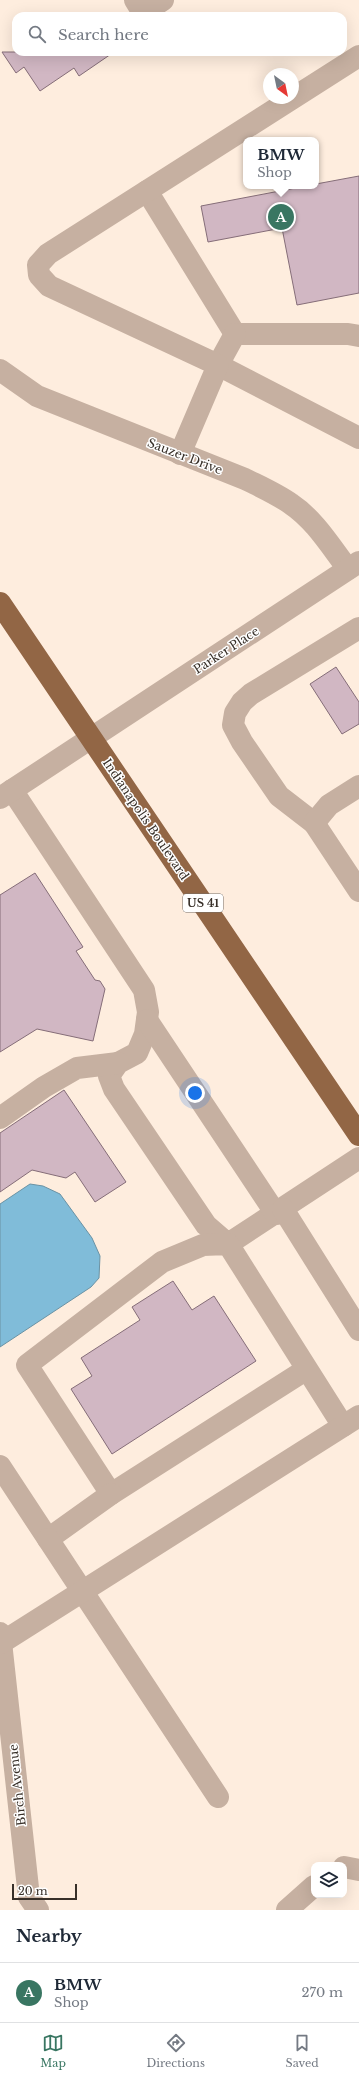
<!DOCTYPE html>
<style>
:root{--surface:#fff;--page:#f2f2f3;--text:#1f2937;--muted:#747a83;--line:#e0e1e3;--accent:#397662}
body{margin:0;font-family:"Libre Baskerville",serif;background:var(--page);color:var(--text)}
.controls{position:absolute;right:12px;bottom:12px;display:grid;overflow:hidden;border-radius:8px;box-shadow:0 4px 16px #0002}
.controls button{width:36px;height:36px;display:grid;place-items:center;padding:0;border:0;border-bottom:1px solid var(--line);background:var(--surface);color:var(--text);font:20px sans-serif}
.compass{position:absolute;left:263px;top:68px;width:36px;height:36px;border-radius:50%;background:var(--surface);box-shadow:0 4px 16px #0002;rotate:147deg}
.scale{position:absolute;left:12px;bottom:10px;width:65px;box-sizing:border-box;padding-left:4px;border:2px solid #383029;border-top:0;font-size:11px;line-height:14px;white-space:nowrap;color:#383029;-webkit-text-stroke:3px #fff;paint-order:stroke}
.you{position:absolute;left:195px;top:1093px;width:14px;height:14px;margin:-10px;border:3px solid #fff;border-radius:50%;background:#1a73e8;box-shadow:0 0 0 6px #1a73e833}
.badge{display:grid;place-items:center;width:26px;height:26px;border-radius:50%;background:var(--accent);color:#fff;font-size:13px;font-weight:700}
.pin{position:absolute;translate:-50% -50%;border:2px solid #fff;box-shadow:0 1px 4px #0006}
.popup{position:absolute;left:243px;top:137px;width:76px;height:52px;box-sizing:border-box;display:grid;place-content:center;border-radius:8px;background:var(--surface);filter:drop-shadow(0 1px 3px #0005);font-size:13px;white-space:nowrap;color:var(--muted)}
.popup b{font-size:15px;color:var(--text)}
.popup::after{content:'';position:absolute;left:50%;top:100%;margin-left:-8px;border:8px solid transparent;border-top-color:var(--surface)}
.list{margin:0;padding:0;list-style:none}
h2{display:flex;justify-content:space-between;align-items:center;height:52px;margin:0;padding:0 16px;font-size:17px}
h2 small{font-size:13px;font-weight:400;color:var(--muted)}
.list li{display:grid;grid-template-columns:26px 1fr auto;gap:12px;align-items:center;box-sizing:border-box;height:60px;padding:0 16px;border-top:1px solid var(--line)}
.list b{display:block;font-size:15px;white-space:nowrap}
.list p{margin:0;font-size:13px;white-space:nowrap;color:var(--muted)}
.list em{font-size:13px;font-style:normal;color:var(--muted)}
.icon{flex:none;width:22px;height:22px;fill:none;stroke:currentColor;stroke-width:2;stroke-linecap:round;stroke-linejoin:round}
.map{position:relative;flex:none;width:359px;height:1910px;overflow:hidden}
.search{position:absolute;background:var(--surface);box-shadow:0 4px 16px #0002;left:12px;right:12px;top:12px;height:44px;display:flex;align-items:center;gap:10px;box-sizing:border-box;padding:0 14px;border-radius:12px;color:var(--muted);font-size:15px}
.sheet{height:112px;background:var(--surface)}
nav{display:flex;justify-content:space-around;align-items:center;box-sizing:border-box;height:56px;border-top:1px solid var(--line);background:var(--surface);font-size:11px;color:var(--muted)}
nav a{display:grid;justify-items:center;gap:2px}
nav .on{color:var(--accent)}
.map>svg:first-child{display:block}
</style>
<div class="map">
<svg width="359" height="1910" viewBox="0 0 359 1910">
<rect width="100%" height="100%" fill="#feedde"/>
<!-- water -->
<path fill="#80bcd9" stroke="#6a92a4" d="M 30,1184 L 43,1186 L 60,1194 L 92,1238 L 100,1256 L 99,1278 L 91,1287 L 0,1347 L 0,1204 Z"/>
<!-- building -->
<g fill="#d1b7c3" stroke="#856d78">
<path d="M 2,52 L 114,52 L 79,76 L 74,68 L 40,91 L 24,67 L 16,73 Z"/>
<path d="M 359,176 L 359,293 L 297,305 L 282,228 L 208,242 L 201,206 L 306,186 L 316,186 L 316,184 Z"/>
<path d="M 336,667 L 359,702 L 359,724 L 342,734 L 310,684 Z"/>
<path d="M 35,873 L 83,947 L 76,951 L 95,980 L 100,981 L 105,989 L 93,1041 L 37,1029 L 0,1052 L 0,895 Z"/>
<path d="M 64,1090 L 126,1182 L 95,1202 L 75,1172 L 66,1178 L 32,1170 L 0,1192 L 0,1133 Z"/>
<path d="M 173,1281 L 192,1310 L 214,1296 L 256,1361 L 112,1454 L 71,1389 L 92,1376 L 81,1358 L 140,1320 L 132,1307 Z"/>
</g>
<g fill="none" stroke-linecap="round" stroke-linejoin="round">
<!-- minor -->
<g stroke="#c6b0a1" stroke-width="22">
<path d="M 135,0 L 143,13 L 163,0"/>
<path d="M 147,191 L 235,334 L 348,334 L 359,336"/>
<path d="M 235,334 L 218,365 L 359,438"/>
<path d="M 0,370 L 37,396 L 245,479 C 261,487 277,494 291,504 C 315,520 331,547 348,569"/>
<path d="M 180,454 L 218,365 L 49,286 L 39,275 L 38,265 L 48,254 L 359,56"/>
<path d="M 359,628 L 251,694 L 242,702 L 235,713 L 233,725 L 242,742 L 279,796 L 314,823 L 359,891"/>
<path d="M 12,790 L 144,990 L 148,1012 L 145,1034 L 137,1053 L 118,1063 L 109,1076 L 114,1089 L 206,1225 L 228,1244 L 359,1158"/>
<path d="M 0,798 L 359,562"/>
<path d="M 314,823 L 329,805 L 359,786"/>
<path d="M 147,1020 L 276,1214"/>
<path d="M 0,1118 L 44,1087 L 77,1068 L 118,1063"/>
<path d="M 283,1209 L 359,1330"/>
<path d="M 307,1369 L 111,1494 L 27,1365 L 162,1262 L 203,1245 L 228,1244 L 343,1426"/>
<path d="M 0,1466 L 48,1539 L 111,1494"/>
<path d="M 48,1539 L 218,1797"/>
<path d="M 0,1633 L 29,1897 L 38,1910"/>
<path d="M 1,1643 L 359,1416"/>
<path d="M 344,1867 L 359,1870"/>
<path d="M 287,1910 L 314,1886"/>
</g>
<!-- highway -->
<path stroke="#926645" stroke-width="22" d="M 0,603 L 359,1135"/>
</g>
<g text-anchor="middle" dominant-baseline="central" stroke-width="3" stroke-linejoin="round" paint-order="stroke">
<!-- shield labels -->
<rect fill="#fff" stroke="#746e69" stroke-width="1" x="183" y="894" width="40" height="18" rx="3"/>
<g font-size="11" font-weight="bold" fill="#383029">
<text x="203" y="903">US 41</text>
</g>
<!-- street labels -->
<g font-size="12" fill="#383029" stroke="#fff">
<text transform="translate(185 456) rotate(21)">Sauzer Drive</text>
<text transform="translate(226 650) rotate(-33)">Parker Place</text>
<text transform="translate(146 819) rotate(56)">Indianapolis Boulevard</text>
<text transform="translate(17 1785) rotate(-96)">Birch Avenue</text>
</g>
</g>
</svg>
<div class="controls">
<button><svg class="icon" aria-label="layers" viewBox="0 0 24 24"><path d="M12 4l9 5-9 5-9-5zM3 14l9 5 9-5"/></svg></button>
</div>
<svg class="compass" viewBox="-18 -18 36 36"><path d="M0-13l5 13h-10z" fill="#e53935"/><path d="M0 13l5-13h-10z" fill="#747a83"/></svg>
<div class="scale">20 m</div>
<div class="you"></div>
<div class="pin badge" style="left:281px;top:217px">A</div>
<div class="popup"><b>BMW</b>Shop</div>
<div class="search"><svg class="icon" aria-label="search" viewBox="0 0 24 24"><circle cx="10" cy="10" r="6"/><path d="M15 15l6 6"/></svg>Search here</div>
</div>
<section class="sheet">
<h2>Nearby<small></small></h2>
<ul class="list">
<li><span class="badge">A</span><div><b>BMW</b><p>Shop</p></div><em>270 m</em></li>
</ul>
</section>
<nav>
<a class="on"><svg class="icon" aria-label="map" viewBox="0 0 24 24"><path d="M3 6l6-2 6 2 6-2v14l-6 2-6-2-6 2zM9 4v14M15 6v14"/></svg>Map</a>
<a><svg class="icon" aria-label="directions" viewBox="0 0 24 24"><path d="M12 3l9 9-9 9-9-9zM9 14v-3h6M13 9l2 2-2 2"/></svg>Directions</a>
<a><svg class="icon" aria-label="saved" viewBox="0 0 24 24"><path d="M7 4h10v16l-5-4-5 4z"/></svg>Saved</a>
</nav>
